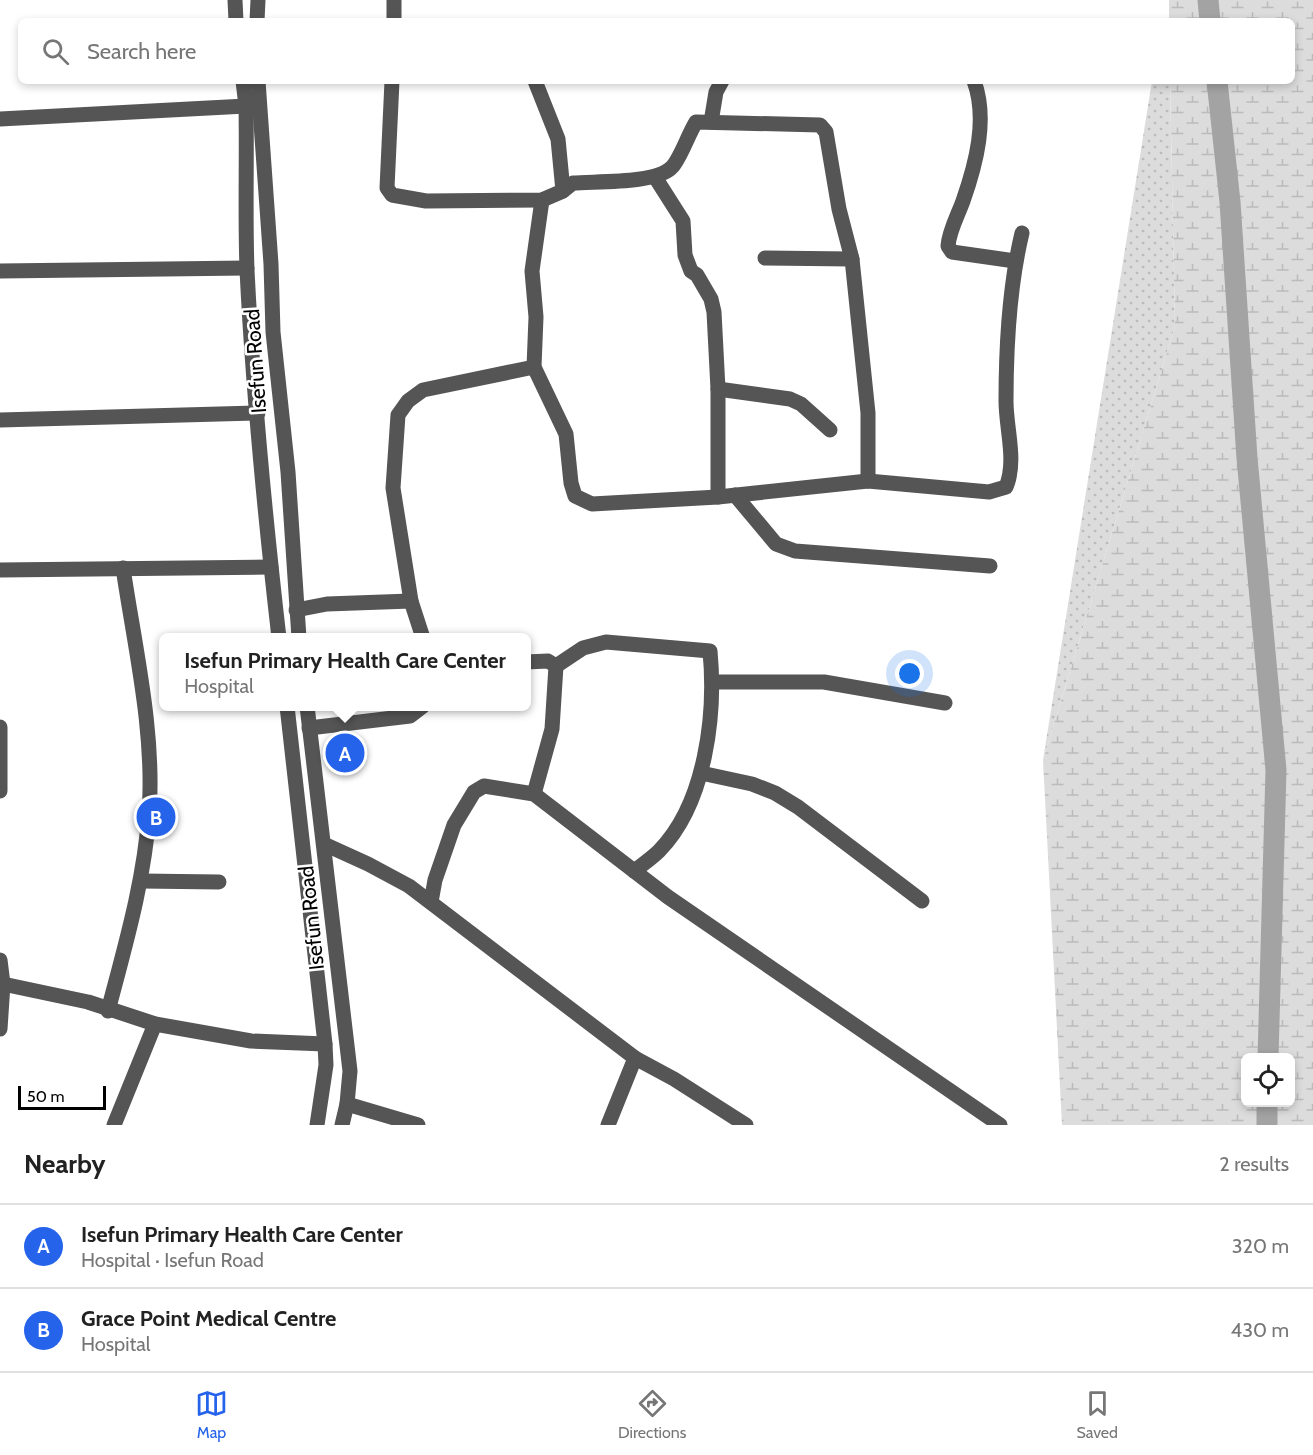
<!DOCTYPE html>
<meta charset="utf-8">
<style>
:root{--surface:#fff;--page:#f6f6f6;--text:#222;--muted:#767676;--line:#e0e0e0;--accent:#2563eb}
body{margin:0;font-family:Cabin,sans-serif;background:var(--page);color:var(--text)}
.controls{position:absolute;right:18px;bottom:18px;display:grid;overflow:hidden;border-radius:9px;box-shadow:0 3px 9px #0003}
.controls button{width:54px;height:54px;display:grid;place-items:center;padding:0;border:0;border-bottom:2px solid var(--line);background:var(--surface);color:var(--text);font:30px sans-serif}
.scale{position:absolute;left:18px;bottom:15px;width:88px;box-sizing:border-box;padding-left:6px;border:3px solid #000;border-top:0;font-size:16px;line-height:21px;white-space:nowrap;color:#000;-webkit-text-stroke:4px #fff;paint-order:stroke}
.you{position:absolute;left:910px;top:674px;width:21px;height:21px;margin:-15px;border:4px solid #fff;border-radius:50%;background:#1a73e8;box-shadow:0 0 0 9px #1a73e833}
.badge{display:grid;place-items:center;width:39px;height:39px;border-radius:50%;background:var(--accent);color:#fff;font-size:20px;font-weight:700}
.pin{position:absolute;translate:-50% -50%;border:3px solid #fff;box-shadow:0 2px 6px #0006}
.popup{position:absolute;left:159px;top:633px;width:372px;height:78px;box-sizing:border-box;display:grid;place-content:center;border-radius:9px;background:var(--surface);filter:drop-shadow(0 2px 4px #0005);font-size:20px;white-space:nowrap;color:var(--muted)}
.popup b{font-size:22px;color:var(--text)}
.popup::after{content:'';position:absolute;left:50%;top:100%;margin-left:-12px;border:12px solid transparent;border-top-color:var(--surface)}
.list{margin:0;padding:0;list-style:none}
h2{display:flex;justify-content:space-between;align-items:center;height:78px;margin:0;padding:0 24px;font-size:26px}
h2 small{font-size:20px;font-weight:400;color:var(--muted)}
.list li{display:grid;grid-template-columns:39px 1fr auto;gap:18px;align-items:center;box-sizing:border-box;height:84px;padding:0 24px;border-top:2px solid var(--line)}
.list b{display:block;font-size:22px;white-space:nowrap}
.list p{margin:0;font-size:20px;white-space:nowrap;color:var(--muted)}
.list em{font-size:20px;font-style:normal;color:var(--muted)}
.icon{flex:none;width:33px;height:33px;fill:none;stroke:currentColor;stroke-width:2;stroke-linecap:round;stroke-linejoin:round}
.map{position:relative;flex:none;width:1313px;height:1125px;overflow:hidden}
.search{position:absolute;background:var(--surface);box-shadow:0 3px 9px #0003;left:18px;right:18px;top:18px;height:66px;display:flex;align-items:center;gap:15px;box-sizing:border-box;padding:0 21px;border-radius:9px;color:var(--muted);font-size:22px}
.sheet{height:246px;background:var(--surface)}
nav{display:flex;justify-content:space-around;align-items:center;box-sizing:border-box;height:84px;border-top:2px solid var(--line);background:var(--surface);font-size:16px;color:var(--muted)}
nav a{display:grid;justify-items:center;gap:3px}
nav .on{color:var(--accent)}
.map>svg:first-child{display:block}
</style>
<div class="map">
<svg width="1313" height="1125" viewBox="0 0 1313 1125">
<defs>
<pattern id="grass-dots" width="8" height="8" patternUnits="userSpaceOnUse" patternTransform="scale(1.5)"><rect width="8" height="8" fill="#dcdcdc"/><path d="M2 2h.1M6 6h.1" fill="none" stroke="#bbb" stroke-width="1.8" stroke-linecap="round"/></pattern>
<pattern id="wetland-marsh" width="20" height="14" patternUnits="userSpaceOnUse" patternTransform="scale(1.5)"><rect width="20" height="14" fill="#dcdcdc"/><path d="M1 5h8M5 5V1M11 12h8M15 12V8" fill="none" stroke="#bbb"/></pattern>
</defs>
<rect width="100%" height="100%" fill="#fff"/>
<!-- grass -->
<path fill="url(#grass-dots)" d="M 1152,81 L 1170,81 L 1175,326 L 1043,760 Z"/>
<!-- wetland -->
<path fill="url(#wetland-marsh)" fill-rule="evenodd" d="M 1169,0 L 1313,0 L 1313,1125 L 1062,1125 L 1043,760 L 1175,326 L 1170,81 L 1292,81 L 1292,21 L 1169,21 ZM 1246,1058 L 1290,1058 L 1290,1102 L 1246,1102 Z"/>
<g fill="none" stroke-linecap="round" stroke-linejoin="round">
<!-- river -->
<g stroke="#a3a3a3" stroke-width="21">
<path d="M 1208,0 L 1210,21"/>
<path d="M 1217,81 L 1230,202 L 1247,458 L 1276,770 L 1268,1058"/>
<path d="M 1267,1125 L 1267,1102"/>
</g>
<!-- minor -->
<g stroke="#555" stroke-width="15">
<path d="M 235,0 L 236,21"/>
<path d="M 394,0 L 394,21"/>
<path d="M 257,21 L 258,0"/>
<path d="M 243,81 L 246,106 C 247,161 245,216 247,270 C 253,393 265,516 279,638"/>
<path d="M 258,81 L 271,264 L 273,332 L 288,472 L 299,638"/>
<path d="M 392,81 L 387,188 L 392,195 L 426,201 L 542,200 L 563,191 L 573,183 C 596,181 657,184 672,167 C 680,159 688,135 696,122 L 820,125 L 826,132 L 839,209 L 852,259 L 868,413 L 868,481"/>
<path d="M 535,81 L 558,139 L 563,191"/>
<path d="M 974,81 C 988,119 976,164 963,201 C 958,215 949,231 948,246 L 952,252 L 1015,261"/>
<path d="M 0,119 L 246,106"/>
<path d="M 711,122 L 716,92 L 722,81"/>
<path d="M 655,177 L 683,221 L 685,255 L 691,271 L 697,275 L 711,299 L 714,312 L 718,389 L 718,497"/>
<path d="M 542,200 L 532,271 L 536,317 L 534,367 L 566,434 L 571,483 L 575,496 L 592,504 L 718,497 L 868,481 L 989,492 L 1006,487 C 1017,461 1006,429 1006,401 C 1006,345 1009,287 1022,233"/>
<path d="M 765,258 L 852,259"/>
<path d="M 0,271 L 247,268"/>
<path d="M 718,389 L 790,399 L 801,404 L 830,430"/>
<path d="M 0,420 L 258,413"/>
<path d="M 735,495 L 776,544 L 795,551 L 990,566"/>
<path d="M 0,570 L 271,567"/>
<path d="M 296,610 L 327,604 L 411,601"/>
<path d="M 423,638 L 411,601 L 393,488 L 398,415 L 408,401 L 423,390 L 534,367"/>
<path d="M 526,662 L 548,661 L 556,666 L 552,729 L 534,794"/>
<path d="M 556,666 L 583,648 L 606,642 L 710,651 C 716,714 706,803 659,851 C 652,858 642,865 634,871"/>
<path d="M 713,682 L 824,682 L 945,703"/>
<path d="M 287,706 L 325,1044 L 326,1065 L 317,1125"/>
<path d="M 307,706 L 350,1071 L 347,1104 L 342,1125"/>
<path d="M 0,727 L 0,791"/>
<path d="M 309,728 L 410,716 L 423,706"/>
<path d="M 701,773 L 752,784 L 775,793 L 798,807 L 922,901"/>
<path d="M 324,844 L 368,864 L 409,886 L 635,1058 L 674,1079 L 746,1125"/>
<path d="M 141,881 L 219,882"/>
<path d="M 431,902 L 435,880 L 454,825 L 474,792 L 484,786 L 534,794 L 668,897 L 1000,1125"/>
<path d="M 0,960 L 3,984 L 0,1029"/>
<path d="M 3,984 L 88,1002 L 155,1024 L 251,1041 L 325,1044"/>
<path d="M 108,1011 C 125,946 144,882 149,814 C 155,732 135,649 123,568"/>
<path d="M 347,1104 L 418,1125"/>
<path d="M 114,1125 L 155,1024"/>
<path d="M 608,1125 L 635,1058"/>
</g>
</g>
<g text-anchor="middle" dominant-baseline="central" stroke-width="5" stroke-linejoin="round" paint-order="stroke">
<!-- street labels -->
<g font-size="21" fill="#000" stroke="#fff">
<text transform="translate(255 361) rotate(-94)">Isefun Road</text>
<text transform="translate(311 918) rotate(-96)">Isefun Road</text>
</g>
</g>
</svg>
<div class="controls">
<button><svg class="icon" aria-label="locate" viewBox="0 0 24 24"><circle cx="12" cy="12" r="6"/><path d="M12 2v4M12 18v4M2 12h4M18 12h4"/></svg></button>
</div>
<div class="scale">50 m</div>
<div class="you"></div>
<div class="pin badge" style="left:345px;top:753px">A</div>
<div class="popup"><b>Isefun Primary Health Care Center</b>Hospital</div>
<div class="pin badge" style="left:156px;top:817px">B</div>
<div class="search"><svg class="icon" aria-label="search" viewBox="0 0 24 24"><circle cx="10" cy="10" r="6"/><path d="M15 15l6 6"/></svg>Search here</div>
</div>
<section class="sheet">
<h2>Nearby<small>2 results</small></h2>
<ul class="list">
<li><span class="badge">A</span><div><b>Isefun Primary Health Care Center</b><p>Hospital · Isefun Road</p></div><em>320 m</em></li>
<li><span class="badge">B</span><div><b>Grace Point Medical Centre</b><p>Hospital</p></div><em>430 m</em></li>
</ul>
</section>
<nav>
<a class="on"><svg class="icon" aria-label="map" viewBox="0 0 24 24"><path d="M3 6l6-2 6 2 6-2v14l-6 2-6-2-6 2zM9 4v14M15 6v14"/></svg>Map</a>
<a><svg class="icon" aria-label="directions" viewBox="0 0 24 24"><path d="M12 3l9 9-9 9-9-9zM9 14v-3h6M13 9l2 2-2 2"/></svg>Directions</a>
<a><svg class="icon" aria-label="saved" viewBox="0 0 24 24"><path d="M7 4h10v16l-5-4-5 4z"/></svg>Saved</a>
</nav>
